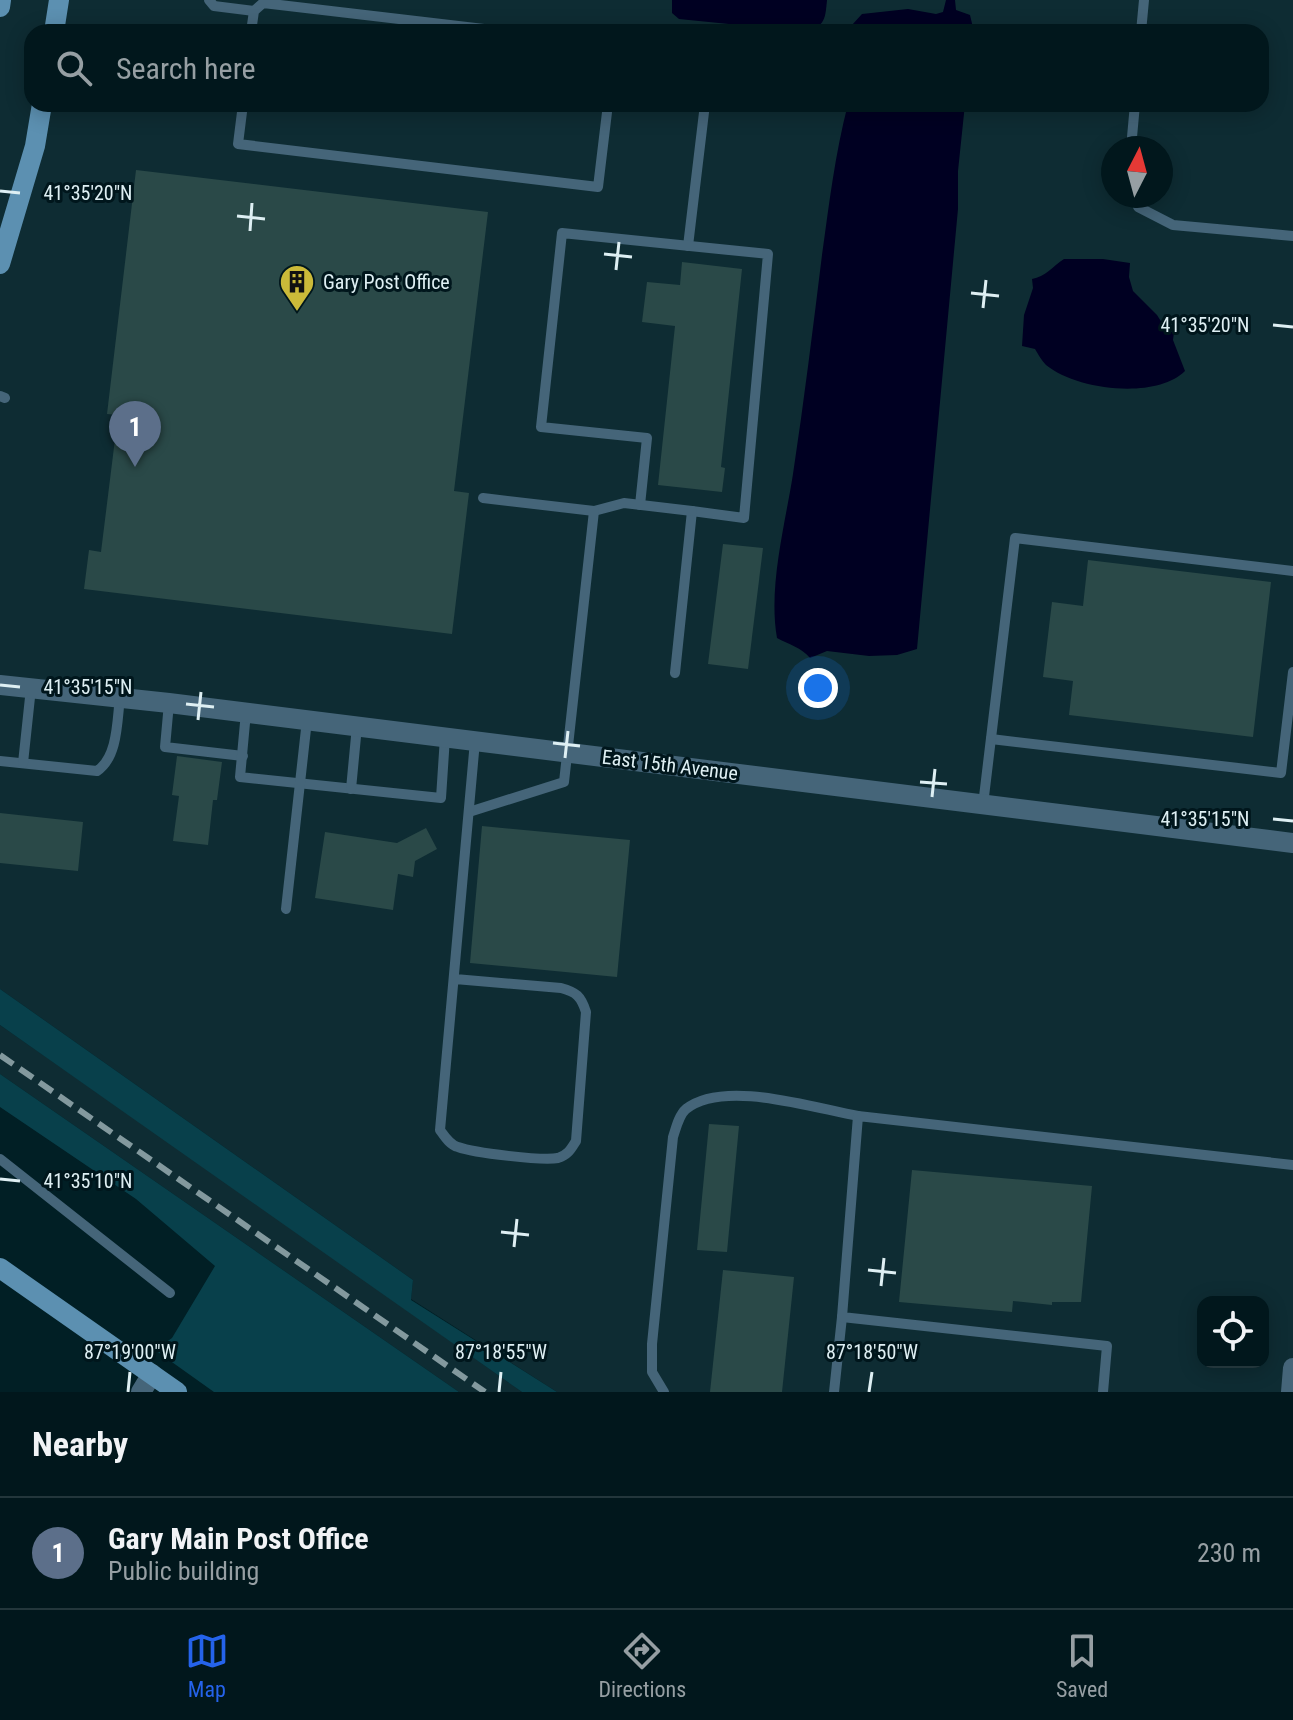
<!DOCTYPE html>
<meta charset="utf-8">
<style>
:root{--surface:#01171c;--page:#0f2429;--text:#f1f3f6;--muted:#969fa3;--line:#23363b;--accent:#2563eb}
body{margin:0;font-family:"Roboto Condensed",sans-serif;background:var(--page);color:var(--text)}
.controls{position:absolute;right:24px;bottom:24px;display:grid;overflow:hidden;border-radius:16px;box-shadow:0 4px 20px #0003}
.controls button{width:72px;height:72px;display:grid;place-items:center;padding:0;border:0;border-bottom:2px solid var(--line);background:var(--surface);color:var(--text);font:40px sans-serif}
.compass{position:absolute;left:1101px;top:136px;width:72px;height:72px;border-radius:50%;background:var(--surface);box-shadow:0 4px 20px #0003;rotate:6deg}
.you{position:absolute;left:818px;top:688px;width:28px;height:28px;margin:-20px;border:6px solid #fff;border-radius:50%;background:#1a73e8;box-shadow:0 0 0 12px #1a73e833}
.badge{display:grid;place-items:center;width:52px;height:52px;border-radius:50%;background:var(--accent);color:#fff;font-size:26px;font-weight:700}
.pin{position:absolute;translate:-50% -66px;filter:drop-shadow(0 2px 4px #0008)}
.pin::after{content:'';position:absolute;top:42px;width:28px;height:24px;background:inherit;clip-path:polygon(0 0,100% 0,50% 100%)}
.list{margin:0;padding:0;list-style:none}
h2{display:flex;justify-content:space-between;align-items:center;height:104px;margin:0;padding:0 32px;font-size:34px}
h2 small{font-size:26px;font-weight:400;color:var(--muted)}
.list li{display:grid;grid-template-columns:52px 1fr auto;gap:24px;align-items:center;box-sizing:border-box;height:112px;padding:0 32px;border-top:2px solid var(--line)}
.list b{display:block;font-size:30px;white-space:nowrap}
.list p{margin:0;font-size:26px;white-space:nowrap;color:var(--muted)}
.list em{font-size:26px;font-style:normal;color:var(--muted)}
.icon{flex:none;width:44px;height:44px;fill:none;stroke:currentColor;stroke-width:2;stroke-linecap:round;stroke-linejoin:round}
.map{position:relative;flex:none;width:1293px;height:1392px;overflow:hidden}
.search{position:absolute;background:var(--surface);box-shadow:0 4px 20px #0003;left:24px;right:24px;top:24px;height:88px;display:flex;align-items:center;gap:20px;box-sizing:border-box;padding:0 28px;border-radius:24px;color:var(--muted);font-size:30px}
.sheet{height:216px;background:var(--surface)}
nav{display:flex;justify-content:space-around;align-items:center;box-sizing:border-box;height:112px;border-top:2px solid var(--line);background:var(--surface);font-size:22px;color:var(--muted)}
nav a{display:grid;justify-items:center;gap:4px}
nav .on{color:var(--accent)}
.map>svg:first-child{display:block}
</style>
<div class="map">
<svg width="1293" height="1392" viewBox="0 0 1293 1392">
<rect width="100%" height="100%" fill="#011f25"/>
<!-- built -->
<g fill="#0e2c33" fill-rule="evenodd">
<path d="M 0,0 L 1293,0 L 1293,1392 L 557,1392 L 411,1299 L 413,1280 L 0,989 ZM 32,32 L 1261,32 L 1261,104 L 32,104 ZM 1113,148 L 1161,148 L 1161,196 L 1113,196 ZM 1203,1302 L 1263,1302 L 1263,1362 L 1203,1362 Z"/>
<path d="M 0,1025 L 243,1194 L 522,1392 L 459,1392 L 0,1074 Z"/>
</g>
<!-- green -->
<g fill="#08404b">
<path d="M 0,989 L 413,1280 L 411,1300 L 557,1392 L 522,1392 L 0,1025 Z"/>
<path d="M 0,1074 L 459,1392 L 214,1392 L 155,1350 L 172,1338 L 215,1266 L 136,1199 L 0,1107 Z"/>
</g>
<!-- water -->
<g fill="#002">
<path d="M 672,0 L 827,0 C 825,23 824,27 800,31 L 679,19 L 672,13 Z"/>
<path d="M 946,0 L 955,0 L 956,10 L 970,15 L 974,32 L 852,32 L 852,25 L 862,14 L 908,9 L 936,14 L 943,12 Z"/>
<path d="M 848,104 L 965,104 L 958,171 L 958,209 L 917,649 L 897,655 L 869,656 L 827,651 L 810,658 C 802,648 788,644 777,638 C 768,587 785,525 793,474 C 804,401 813,328 822,255 C 829,204 835,154 848,104 Z"/>
<path d="M 1064,259 L 1103,259 L 1130,263 L 1129,277 L 1133,291 L 1157,315 L 1167,331 L 1174,332 L 1173,340 L 1185,371 C 1156,400 1076,390 1046,365 C 1042,361 1038,354 1035,349 L 1022,346 L 1024,315 L 1033,288 L 1032,279 C 1045,277 1053,266 1064,259 Z"/>
</g>
<!-- building -->
<g fill="#2a4948">
<path d="M 136,170 L 488,212 L 454,491 L 469,493 L 452,634 L 84,589 L 89,550 L 101,552 L 118,415 L 107,414 Z"/>
<path d="M 682,262 L 742,269 L 721,467 L 725,468 L 722,492 L 658,485 L 675,326 L 642,322 L 647,282 L 680,285 Z"/>
<path d="M 723,544 L 763,548 L 748,669 L 708,664 Z"/>
<path d="M 1088,560 L 1271,582 L 1253,737 L 1069,715 L 1073,681 L 1043,677 L 1052,602 L 1083,606 Z"/>
<path d="M 177,756 L 222,762 L 217,800 L 213,800 L 208,845 L 173,841 L 179,796 L 172,795 Z"/>
<path d="M 0,813 L 83,822 L 78,871 L 0,863 Z"/>
<path d="M 482,826 L 630,840 L 617,977 L 470,963 Z"/>
<path d="M 426,828 L 437,849 L 415,861 L 413,877 L 398,874 L 393,910 L 315,898 L 325,832 L 397,843 Z"/>
<path d="M 709,1124 L 739,1126 L 727,1252 L 697,1250 Z"/>
<path d="M 912,1170 L 1092,1186 L 1081,1302 L 1052,1302 L 1052,1305 L 1013,1301 L 1012,1312 L 899,1302 Z"/>
<path d="M 723,1270 L 794,1277 L 782,1392 L 710,1392 Z"/>
</g>
<g fill="none" stroke-linecap="round" stroke-linejoin="round">
<!-- service -->
<g stroke="#456579" stroke-width="10">
<path d="M 209,0 L 214,6 L 254,11"/>
<path d="M 251,32 L 254,11 L 263,3 L 510,32"/>
<path d="M 1141,32 L 1144,0"/>
<path d="M 243,104 L 238,144 L 598,187 L 608,104"/>
<path d="M 1131,148 L 1135,104"/>
<path d="M 1135,196 L 1138,207 L 1173,225 L 1293,236"/>
<path d="M 688,246 L 705,104"/>
<path d="M 0,396 L 5,398"/>
<path d="M 640,505 L 647,438 L 541,427 L 562,233 L 768,254 L 744,518 L 692,511 L 675,673"/>
<path d="M 594,511 L 624,503 L 692,511"/>
<path d="M 169,703 L 165,747 L 243,756"/>
<path d="M 246,712 L 240,777 L 441,798 L 445,737"/>
<path d="M 991,739 L 1281,773 L 1293,672"/>
<path d="M 0,761 L 97,771 C 118,757 117,721 120,697"/>
<path d="M 23,763 L 31,688"/>
<path d="M 351,789 L 357,726"/>
<path d="M 983,805 L 1015,538 L 1293,571"/>
<path d="M 469,812 L 564,782 L 594,511 L 483,498"/>
<path d="M 286,909 L 307,720"/>
<path d="M 455,979 L 561,988 C 576,992 581,996 586,1012 L 576,1141 C 571,1149 568,1155 558,1158 C 543,1161 474,1153 458,1147 C 450,1145 445,1137 440,1130 L 475,741"/>
<path d="M 0,1159 L 170,1293"/>
<path d="M 664,1392 L 652,1372 L 652,1344 L 673,1137 C 676,1128 679,1115 686,1109 C 724,1079 813,1108 858,1116"/>
<path d="M 834,1392 L 842,1317"/>
<path d="M 1103,1392 L 1107,1346 L 842,1317 L 858,1116 L 1293,1165"/>
</g>
<!-- minor -->
<g stroke="#456579" stroke-width="20">
<path d="M 141,1392 L 152,1374"/>
<path d="M 1291,1392 L 1293,1368"/>
</g>
<!-- tertiary -->
<path stroke="#456579" stroke-width="20" d="M 0,685 L 169,703 L 1293,843"/>
<!-- secondary -->
<g stroke="#5c90b1" stroke-width="20">
<path d="M 0,7 L 1,0"/>
<path d="M 54,32 L 59,0"/>
<path d="M 0,264 L 35,146 L 42,104"/>
<path d="M 0,1268 L 177,1392"/>
</g>
<!-- rail -->
<path stroke="#83999e" stroke-width="6" stroke-dasharray="16 8" stroke-linecap="butt" d="M 0,1055 L 485,1392"/>
</g>
<!-- ticks -->
<path fill="none" stroke="#deeff3" stroke-width="3" d="M 0,191 L 20,193M 237,216 L 265,219M 250,231 L 252,203M 604,254 L 632,257M 616,270 L 619,242M 971,293 L 999,296M 983,308 L 986,280M 1273,325 L 1293,327M 0,685 L 20,687M 186,704 L 214,707M 198,720 L 201,692M 553,743 L 580,746M 565,758 L 568,731M 920,782 L 947,784M 932,797 L 935,769M 1273,819 L 1293,821M 0,1179 L 20,1181M 501,1232 L 529,1235M 514,1247 L 517,1219M 868,1270 L 896,1273M 881,1286 L 884,1258M 128,1392 L 130,1372M 499,1392 L 501,1372M 869,1392 L 872,1372"/>
<!-- icons -->
<defs>
<symbol id="building-pin" viewBox="-11 -11 22 30"><path d="M0 17L-7.5 6A9.5 9.5 0 1 1 7.5 6Z" fill="#cbba39" stroke="#00161c"/><path d="M-4-6H4V6H1V3H-1V6H-4ZM-2.5-4.3h1.7v1.8h-1.7ZM.8-4.3h1.7v1.8H.8ZM-2.5-1h1.7V.8h-1.7ZM.8-1h1.7V.8H.8Z" fill="#111"/></symbol>
</defs>
<g fill-rule="evenodd">
<use href="#building-pin" x="277" y="262" width="40" height="54"/>
</g>
<g text-anchor="middle" dominant-baseline="central" stroke-width="6" stroke-linejoin="round" paint-order="stroke">
<!-- poi labels -->
<g font-size="20" fill="#deeff3" stroke="#00161c" text-anchor="start">
<text x="323" y="282">Gary Post Office</text>
</g>
<!-- street labels -->
<g font-size="20" fill="#deeff3" stroke="#00161c">
<text transform="translate(670 765) rotate(7)">East 15th Avenue</text>
</g>
</g>
<g font-size="20" text-anchor="middle" fill="#deeff3" stroke="#00161c" stroke-width="6" stroke-linejoin="round" paint-order="stroke">
<text x="88" y="200">41°35'20"N</text>
<text x="1205" y="332">41°35'20"N</text>
<text x="88" y="694">41°35'15"N</text>
<text x="1205" y="826">41°35'15"N</text>
<text x="88" y="1188">41°35'10"N</text>
<text x="130" y="1359">87°19'00"W</text>
<text x="501" y="1359">87°18'55"W</text>
<text x="872" y="1359">87°18'50"W</text>
</g>
</svg>
<div class="controls">
<button><svg class="icon" aria-label="locate" viewBox="0 0 24 24"><circle cx="12" cy="12" r="6"/><path d="M12 2v4M12 18v4M2 12h4M18 12h4"/></svg></button>
</div>
<svg class="compass" viewBox="-18 -18 36 36"><path d="M0-13l5 13h-10z" fill="#e53935"/><path d="M0 13l5-13h-10z" fill="#969fa3"/></svg>
<div class="you"></div>
<div class="pin badge" style="left:135px;top:467px;background:#5c6f8a">1</div>
<div class="search"><svg class="icon" aria-label="search" viewBox="0 0 24 24"><circle cx="10" cy="10" r="6"/><path d="M15 15l6 6"/></svg>Search here</div>
</div>
<section class="sheet">
<h2>Nearby<small></small></h2>
<ul class="list">
<li><span class="badge" style="background:#5c6f8a">1</span><div><b>Gary Main Post Office</b><p>Public building</p></div><em>230 m</em></li>
</ul>
</section>
<nav>
<a class="on"><svg class="icon" aria-label="map" viewBox="0 0 24 24"><path d="M3 6l6-2 6 2 6-2v14l-6 2-6-2-6 2zM9 4v14M15 6v14"/></svg>Map</a>
<a><svg class="icon" aria-label="directions" viewBox="0 0 24 24"><path d="M12 3l9 9-9 9-9-9zM9 14v-3h6M13 9l2 2-2 2"/></svg>Directions</a>
<a><svg class="icon" aria-label="saved" viewBox="0 0 24 24"><path d="M7 4h10v16l-5-4-5 4z"/></svg>Saved</a>
</nav>
